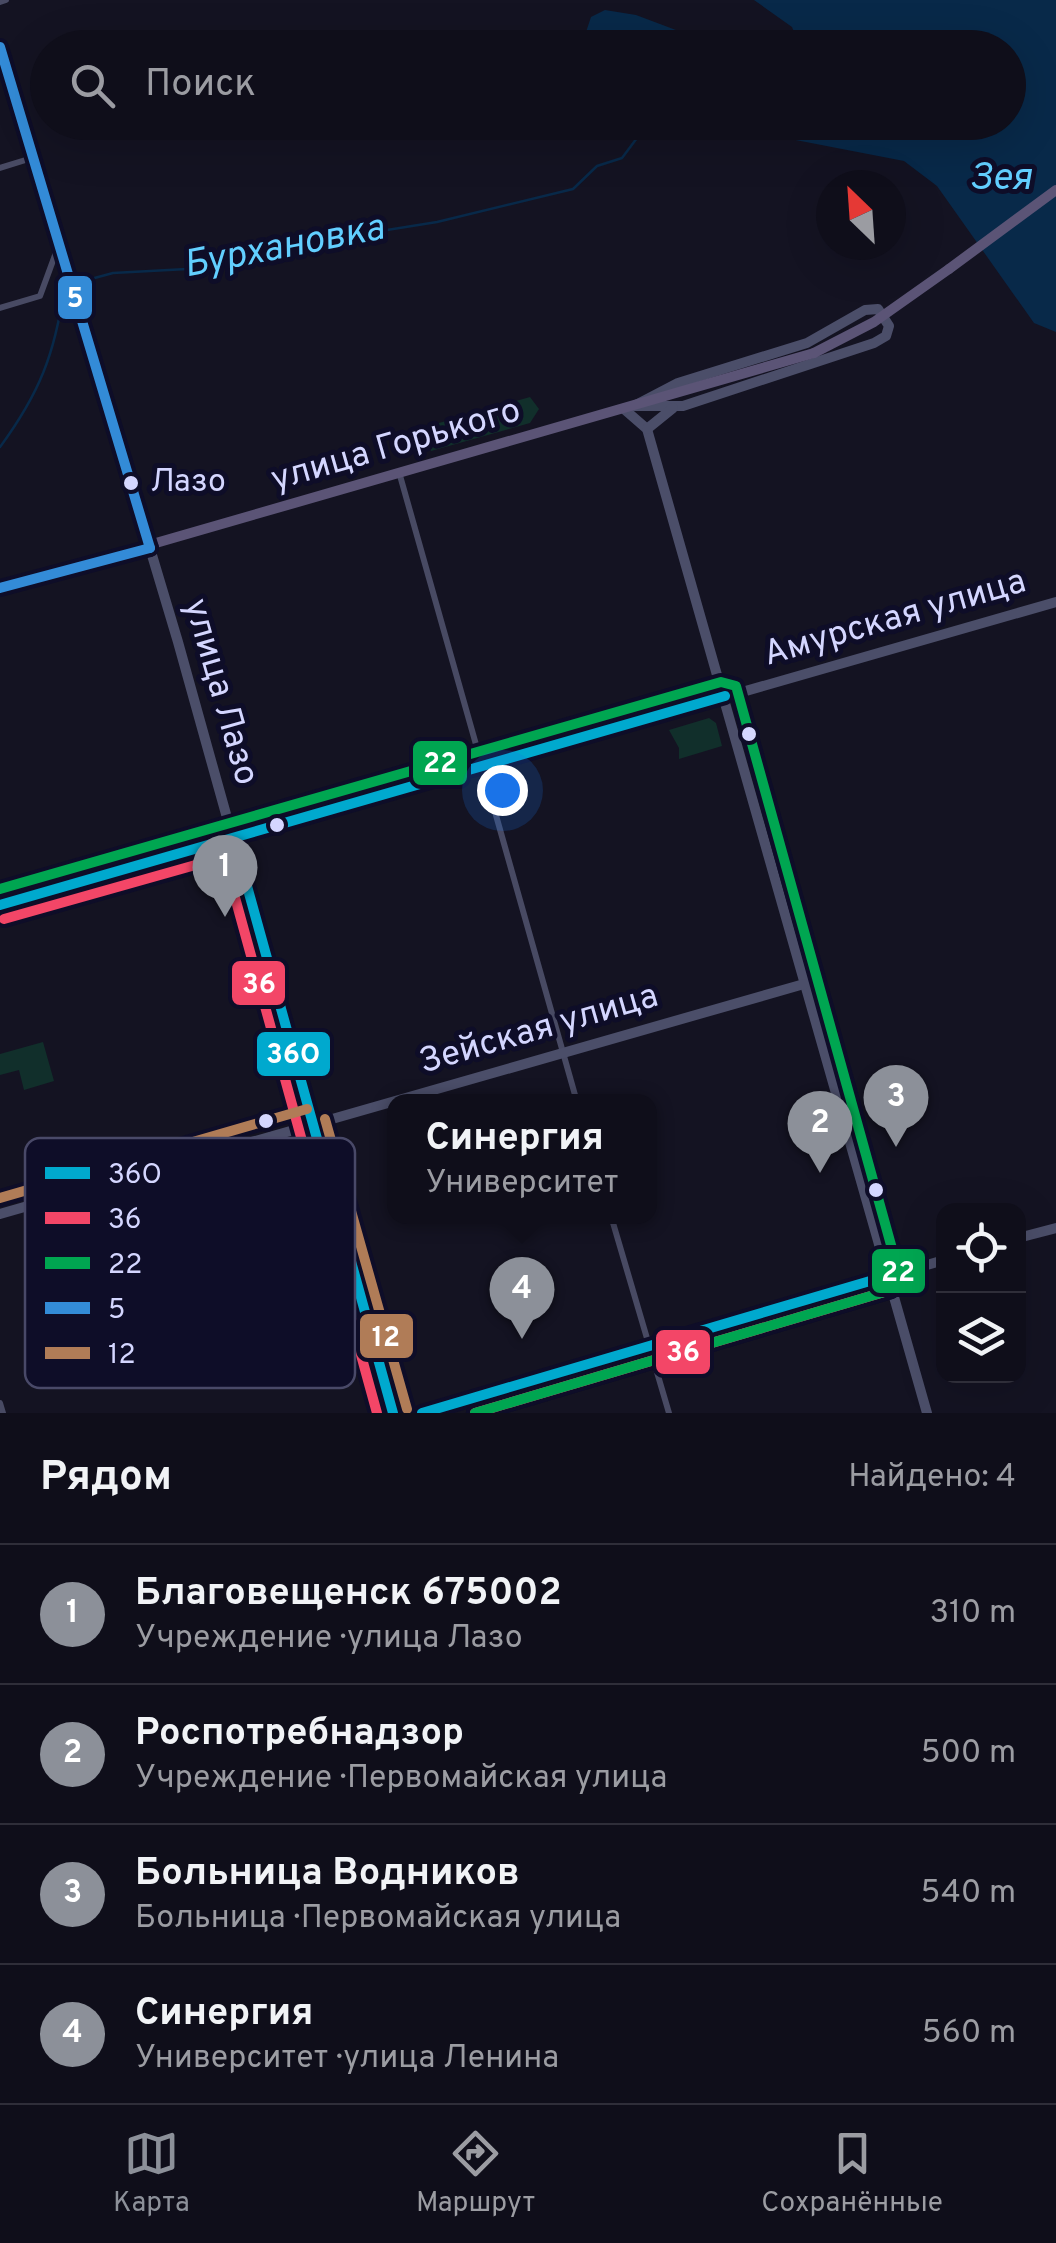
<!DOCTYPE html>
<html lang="ru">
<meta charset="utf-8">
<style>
:root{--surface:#0f0e1a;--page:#1d1c27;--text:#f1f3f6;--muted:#9b9ca2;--line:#2f2e39;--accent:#8c9099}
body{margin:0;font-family:Overpass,sans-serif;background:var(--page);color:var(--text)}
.controls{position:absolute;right:30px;bottom:30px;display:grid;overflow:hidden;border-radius:20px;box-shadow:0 10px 40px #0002}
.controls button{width:90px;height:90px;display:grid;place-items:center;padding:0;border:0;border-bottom:2px solid var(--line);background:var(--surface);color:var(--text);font:50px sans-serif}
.compass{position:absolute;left:816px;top:170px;width:90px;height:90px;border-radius:50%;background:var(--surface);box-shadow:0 10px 40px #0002;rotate:335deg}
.you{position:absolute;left:502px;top:790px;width:35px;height:35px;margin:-25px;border:8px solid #fff;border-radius:50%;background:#1a73e8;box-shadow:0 0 0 15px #1a73e833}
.badge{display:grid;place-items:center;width:65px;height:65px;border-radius:50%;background:var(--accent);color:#fff;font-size:32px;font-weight:700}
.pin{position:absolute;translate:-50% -82px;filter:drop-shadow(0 2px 5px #0008)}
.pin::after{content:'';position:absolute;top:52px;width:35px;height:30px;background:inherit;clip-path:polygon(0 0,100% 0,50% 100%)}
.popup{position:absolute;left:387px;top:1094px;width:270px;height:130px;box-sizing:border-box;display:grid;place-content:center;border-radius:20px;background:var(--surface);filter:drop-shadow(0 2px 8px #0005);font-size:32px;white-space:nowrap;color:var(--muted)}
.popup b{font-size:38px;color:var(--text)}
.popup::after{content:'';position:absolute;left:50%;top:100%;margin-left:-20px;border:20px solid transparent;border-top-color:var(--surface)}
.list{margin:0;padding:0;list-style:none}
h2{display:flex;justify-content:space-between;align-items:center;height:130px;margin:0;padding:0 40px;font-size:42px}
h2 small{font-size:32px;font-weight:400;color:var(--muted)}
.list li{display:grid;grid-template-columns:65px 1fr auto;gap:30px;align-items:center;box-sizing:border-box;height:140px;padding:0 40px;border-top:2px solid var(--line)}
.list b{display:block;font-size:38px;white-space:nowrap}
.list p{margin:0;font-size:32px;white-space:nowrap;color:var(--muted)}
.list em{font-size:32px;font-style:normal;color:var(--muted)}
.icon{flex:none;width:55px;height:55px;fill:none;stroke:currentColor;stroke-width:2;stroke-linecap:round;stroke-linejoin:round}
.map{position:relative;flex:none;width:1056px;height:1413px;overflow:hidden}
.search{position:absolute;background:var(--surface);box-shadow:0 10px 40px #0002;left:30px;right:30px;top:30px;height:110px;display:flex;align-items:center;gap:25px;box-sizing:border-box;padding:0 35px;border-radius:55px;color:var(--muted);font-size:38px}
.sheet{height:690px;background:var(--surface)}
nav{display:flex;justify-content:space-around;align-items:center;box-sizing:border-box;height:140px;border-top:2px solid var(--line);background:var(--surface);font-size:28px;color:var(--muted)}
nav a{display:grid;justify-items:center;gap:5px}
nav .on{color:var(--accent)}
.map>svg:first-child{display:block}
</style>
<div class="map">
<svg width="1056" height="1413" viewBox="0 0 1056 1413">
<rect width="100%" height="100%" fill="#141322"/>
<!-- green -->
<g fill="#112f2b">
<path d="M 530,397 L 539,409 L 530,423 L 431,451 L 423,434 L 425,427 Z"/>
<path d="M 709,718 L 716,723 L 722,746 L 679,759 L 679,748 L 669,730 Z"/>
<path d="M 43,1042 L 54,1081 L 24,1090 L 19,1070 L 0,1075 L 0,1054 Z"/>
</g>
<!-- water -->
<g fill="#082949">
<path d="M 754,0 L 1056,0 L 1056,332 L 1034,323 L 937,186 L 904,161 L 724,126 L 694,130 L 677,123 L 1008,122 L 1008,48 L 792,47 L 796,37 L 792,27 Z"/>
<path d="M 605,10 L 636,15 L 721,47 L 581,47 L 591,17 Z"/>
</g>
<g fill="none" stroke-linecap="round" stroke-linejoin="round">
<!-- stream -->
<g stroke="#082949" stroke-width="2.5">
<path d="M 76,283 L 113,273 L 187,269 L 225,256 L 437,222 L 573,189 L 597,166 L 622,158 L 649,122"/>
<path d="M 0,447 C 39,394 55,354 64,289 L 69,287"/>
</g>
<!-- street -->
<g stroke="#484a63" stroke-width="6">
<path d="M 0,2 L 6,0"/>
<path d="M 0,168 L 32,158"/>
<path d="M 0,308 L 40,296 L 58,247"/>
<path d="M 399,472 L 577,1102"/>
<path d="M 611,1216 L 669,1413"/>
<path d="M 0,1403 L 3,1413"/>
</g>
<!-- secondary -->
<g stroke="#4b4e69" stroke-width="10">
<path d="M 0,47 L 178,642 L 393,1413"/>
<path d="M 878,309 L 889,326 L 886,336 L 874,343 L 683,406 L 634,406 L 678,383 L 807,343 L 865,310 Z"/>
<path d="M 624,409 L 647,429 L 927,1413"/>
<path d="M 647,429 L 673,408"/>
<path d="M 0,905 L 1056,602"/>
<path d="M 0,1214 L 804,984"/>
<path d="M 1018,1238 L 1056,1228"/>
<path d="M 422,1413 L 944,1260"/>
</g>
<!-- primary -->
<g stroke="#5b5476" stroke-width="10">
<path d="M 949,269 L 1056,190"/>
<path d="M 0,588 L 814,353"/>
</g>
<!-- primary-bridge -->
<path stroke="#5b5476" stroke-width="10" d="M 814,353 L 874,322 L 949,269"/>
<defs>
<g id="bus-1">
<path d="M 234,839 L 393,1413"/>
<path d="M 0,905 L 725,696"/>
<path d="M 422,1413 L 887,1276"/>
</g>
<g id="bus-2">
<path d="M 220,843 L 377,1413"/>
<path d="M 4,919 L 238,853"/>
<path d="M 475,1413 L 891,1290"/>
</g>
<path id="bus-3" d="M 0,889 L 721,682 L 736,686 L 901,1281 L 891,1290 L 475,1413"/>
<g id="bus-4">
<path d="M 0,47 L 150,548"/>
<path d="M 0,588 L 150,548"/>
</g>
<g id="bus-5">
<path d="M 325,1119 L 407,1409"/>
<path d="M 0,1198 L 307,1109"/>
</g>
</defs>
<!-- bus-1 casing -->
<use href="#bus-1" stroke="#0e0d28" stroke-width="18"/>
<!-- bus-2 casing -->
<use href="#bus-2" stroke="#0e0d28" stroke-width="18"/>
<!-- bus-3 casing -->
<use href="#bus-3" stroke="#0e0d28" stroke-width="18"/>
<!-- bus-4 casing -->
<use href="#bus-4" stroke="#0e0d28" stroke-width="18"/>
<!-- bus-5 casing -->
<use href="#bus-5" stroke="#0e0d28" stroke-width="18"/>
<!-- bus-1 -->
<use href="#bus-1" stroke="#00a9ce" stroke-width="10"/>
<!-- bus-2 -->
<use href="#bus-2" stroke="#f34667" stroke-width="10"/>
<!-- bus-3 -->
<use href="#bus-3" stroke="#00a651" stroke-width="10"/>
<!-- bus-4 -->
<use href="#bus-4" stroke="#338bd7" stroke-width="10"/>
<!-- bus-5 -->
<use href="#bus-5" stroke="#b07c57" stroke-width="10"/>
</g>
<!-- markers -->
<g fill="#d4d6ff" stroke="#0e0d28" stroke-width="4">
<circle cx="131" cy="483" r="9"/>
<circle cx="749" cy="734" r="9"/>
<circle cx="277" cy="825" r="9"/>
<circle cx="266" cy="1121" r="9"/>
<circle cx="876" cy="1190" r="9"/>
</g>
<g text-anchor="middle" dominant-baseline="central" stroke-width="10" stroke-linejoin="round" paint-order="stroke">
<!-- bus labels -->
<g font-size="32" fill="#d4d6ff" stroke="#0e0d28" text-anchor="start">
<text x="150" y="483">Лазо</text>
</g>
<!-- street labels -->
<g font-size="35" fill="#d4d6ff" stroke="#0e0d28">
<text transform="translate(396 446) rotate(-16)">улица Горького</text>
<text transform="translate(895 619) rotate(-16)">Амурская улица</text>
<text transform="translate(220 692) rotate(74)">улица Лазо</text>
<text transform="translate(539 1030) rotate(-16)">Зейская улица</text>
</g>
<!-- water labels -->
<g font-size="38" font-style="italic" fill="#62cfff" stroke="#0e0d28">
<text x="1001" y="179">Зея</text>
<text transform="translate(284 248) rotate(-11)">Бурхановка</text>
</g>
</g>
<!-- legend -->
<rect x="25" y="1138" width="330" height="250" rx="15" fill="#0e0d28" stroke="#494968" stroke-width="2.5"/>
<rect x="45" y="1167" width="45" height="12" fill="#00a9ce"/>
<rect x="45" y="1212" width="45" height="12" fill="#f34667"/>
<rect x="45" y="1257" width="45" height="12" fill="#00a651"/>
<rect x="45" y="1302" width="45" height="12" fill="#338bd7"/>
<rect x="45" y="1347" width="45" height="12" fill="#b07c57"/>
<g font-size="28" fill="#d4d6ff">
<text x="108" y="1183">36О</text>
<text x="108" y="1228">36</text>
<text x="108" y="1273">22</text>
<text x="108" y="1318">5</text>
<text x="108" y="1363">12</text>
</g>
<g stroke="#0e0d28" stroke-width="4">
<rect x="56" y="274" width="38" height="47" rx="10" fill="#338bd7"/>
<rect x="411" y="739" width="58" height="48" rx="10" fill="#00a651"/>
<rect x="230" y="959" width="57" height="48" rx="10" fill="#f34667"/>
<rect x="255" y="1030" width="77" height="48" rx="10" fill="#00a9ce"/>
<rect x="870" y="1247" width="57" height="48" rx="10" fill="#00a651"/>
<rect x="358" y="1312" width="57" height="48" rx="10" fill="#b07c57"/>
<rect x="654" y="1328" width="58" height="48" rx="10" fill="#f34667"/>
</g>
<g font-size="28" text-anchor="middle" font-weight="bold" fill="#fff">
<text x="75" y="307">5</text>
<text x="440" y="772">22</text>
<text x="259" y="993">36</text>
<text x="293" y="1063">36О</text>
<text x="898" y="1281">22</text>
<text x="386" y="1346">12</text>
<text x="683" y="1361">36</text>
</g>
</svg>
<div class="controls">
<button><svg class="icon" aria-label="locate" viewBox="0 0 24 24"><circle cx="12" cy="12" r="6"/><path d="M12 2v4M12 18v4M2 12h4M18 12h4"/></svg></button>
<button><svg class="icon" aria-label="layers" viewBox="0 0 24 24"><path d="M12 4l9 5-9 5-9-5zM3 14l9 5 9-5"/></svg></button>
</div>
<svg class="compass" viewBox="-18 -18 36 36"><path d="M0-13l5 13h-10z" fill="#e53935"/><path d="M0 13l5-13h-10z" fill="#9b9ca2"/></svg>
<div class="you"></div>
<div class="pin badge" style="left:225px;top:917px">1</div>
<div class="pin badge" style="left:820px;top:1173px">2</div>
<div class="pin badge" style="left:896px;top:1147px">3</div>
<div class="pin badge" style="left:522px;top:1339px">4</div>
<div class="popup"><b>Синергия</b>Университет</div>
<div class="search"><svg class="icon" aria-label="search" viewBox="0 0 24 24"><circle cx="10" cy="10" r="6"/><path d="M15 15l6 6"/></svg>Поиск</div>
</div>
<section class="sheet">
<h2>Рядом<small>Найдено: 4</small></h2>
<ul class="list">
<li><span class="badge">1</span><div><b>Благовещенск 675002</b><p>Учреждение · улица Лазо</p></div><em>310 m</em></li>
<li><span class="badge">2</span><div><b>Роспотребнадзор</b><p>Учреждение · Первомайская улица</p></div><em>500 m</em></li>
<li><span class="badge">3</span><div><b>Больница Водников</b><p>Больница · Первомайская улица</p></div><em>540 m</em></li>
<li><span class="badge">4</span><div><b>Синергия</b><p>Университет · улица Ленина</p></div><em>560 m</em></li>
</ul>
</section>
<nav>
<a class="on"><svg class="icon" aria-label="map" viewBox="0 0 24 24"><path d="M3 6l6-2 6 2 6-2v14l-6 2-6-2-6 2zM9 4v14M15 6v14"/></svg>Карта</a>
<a><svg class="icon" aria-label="directions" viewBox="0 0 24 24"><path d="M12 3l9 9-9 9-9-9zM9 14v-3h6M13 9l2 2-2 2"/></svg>Маршрут</a>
<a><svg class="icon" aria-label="saved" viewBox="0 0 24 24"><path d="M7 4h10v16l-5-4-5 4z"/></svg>Сохранённые</a>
</nav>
